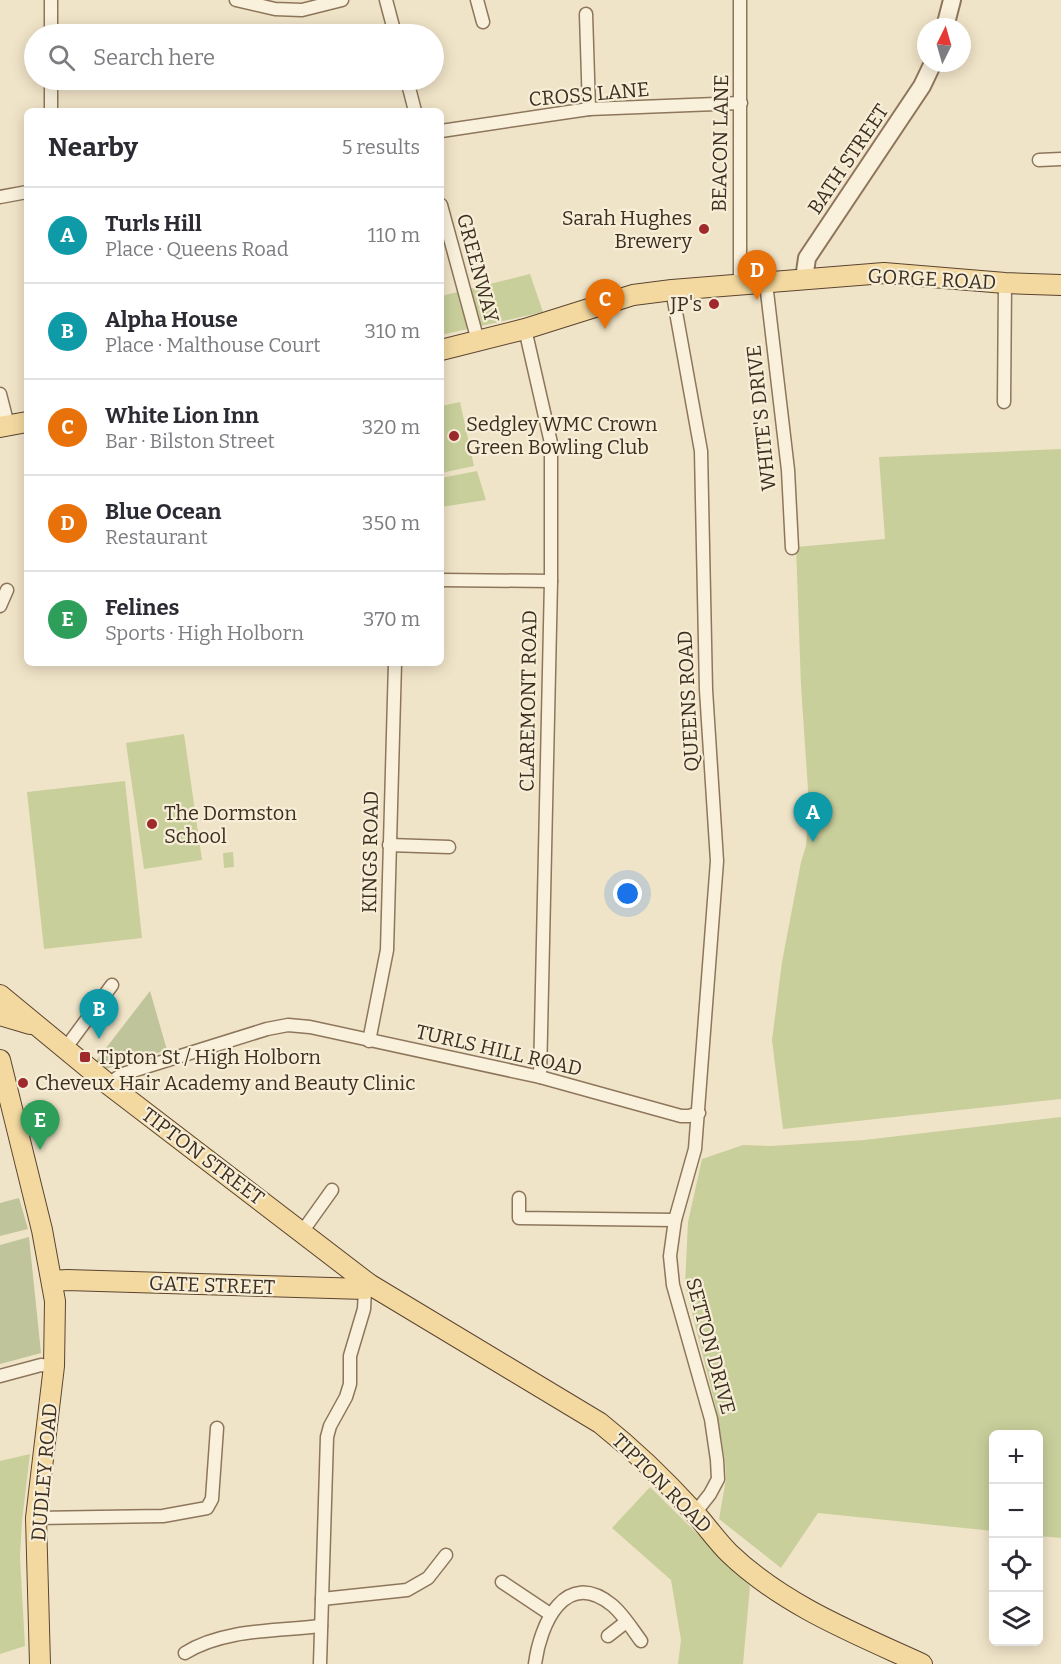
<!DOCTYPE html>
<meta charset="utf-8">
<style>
:root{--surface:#fff;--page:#f7f7f7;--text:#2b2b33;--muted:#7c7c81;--line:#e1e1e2;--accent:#9e2a2b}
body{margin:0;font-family:Bitter,serif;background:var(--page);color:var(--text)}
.controls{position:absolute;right:18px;bottom:18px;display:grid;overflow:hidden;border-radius:9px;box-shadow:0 3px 15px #0003}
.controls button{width:54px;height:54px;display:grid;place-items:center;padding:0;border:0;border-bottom:2px solid var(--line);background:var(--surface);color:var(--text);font:30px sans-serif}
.compass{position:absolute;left:917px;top:18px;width:54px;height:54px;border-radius:50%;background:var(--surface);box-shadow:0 3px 15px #0003;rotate:5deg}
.you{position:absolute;left:628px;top:894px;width:21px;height:21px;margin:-15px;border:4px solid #fff;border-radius:50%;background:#1a73e8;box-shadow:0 0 0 9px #1a73e833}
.badge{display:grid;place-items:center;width:39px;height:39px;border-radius:50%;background:var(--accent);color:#fff;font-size:20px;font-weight:700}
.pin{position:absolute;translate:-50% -50px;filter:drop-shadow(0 2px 3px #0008)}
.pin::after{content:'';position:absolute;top:32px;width:21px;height:18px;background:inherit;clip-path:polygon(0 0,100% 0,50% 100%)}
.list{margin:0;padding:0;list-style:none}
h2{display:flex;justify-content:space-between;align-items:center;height:78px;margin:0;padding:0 24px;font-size:26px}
h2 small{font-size:20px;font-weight:400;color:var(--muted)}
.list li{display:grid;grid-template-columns:39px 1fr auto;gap:18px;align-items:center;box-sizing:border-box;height:96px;padding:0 24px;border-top:2px solid var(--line)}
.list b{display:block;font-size:22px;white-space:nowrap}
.list p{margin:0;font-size:20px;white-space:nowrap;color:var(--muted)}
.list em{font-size:20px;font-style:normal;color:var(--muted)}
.icon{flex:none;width:33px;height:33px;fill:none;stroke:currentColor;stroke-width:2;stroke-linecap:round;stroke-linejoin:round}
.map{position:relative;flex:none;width:1061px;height:1664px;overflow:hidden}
.search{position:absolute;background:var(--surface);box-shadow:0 3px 15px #0003;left:24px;top:24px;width:420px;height:66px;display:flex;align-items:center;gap:15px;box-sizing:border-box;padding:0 21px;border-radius:33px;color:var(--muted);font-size:22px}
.panel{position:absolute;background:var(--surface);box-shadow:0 3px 15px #0003;left:24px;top:108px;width:420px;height:558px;border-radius:9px}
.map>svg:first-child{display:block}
</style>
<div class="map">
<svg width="1061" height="1664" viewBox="0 0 1061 1664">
<rect width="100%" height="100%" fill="#f0e4c8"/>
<!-- green -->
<g fill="#c9cf9b">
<path d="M 530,274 L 543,312 L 441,335 L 441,296 Z"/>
<path d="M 460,402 L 474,466 L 441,473 L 441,406 Z"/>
<path d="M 1061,449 L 1061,1099 L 783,1129 L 772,1040 L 782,962 L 801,862 L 806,846 L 808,823 L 808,790 L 801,686 L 796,547 L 885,539 L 879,457 Z"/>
<path d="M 477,471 L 486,500 L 441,507 L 441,478 Z"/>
<path d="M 184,734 L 202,860 L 144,869 L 126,743 Z"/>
<path d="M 125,781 L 142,938 L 44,949 L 27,792 Z"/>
<path d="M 233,852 L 234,867 L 224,868 L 223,853 Z"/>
<path d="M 1061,1117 L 1061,1538 L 1039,1536 L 1038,1434 L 994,1434 L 993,1531 L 818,1513 L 781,1568 L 719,1519 L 726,1479 L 725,1461 L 716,1408 L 685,1285 L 688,1222 L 702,1159 L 743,1145 L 771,1146 L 864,1140 Z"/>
<path d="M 30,1454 L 22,1521 L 20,1557 L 25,1646 L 0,1654 L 0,1461 Z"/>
<path d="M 650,1487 L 750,1586 L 743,1664 L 678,1664 L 681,1640 L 671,1580 L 612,1528 Z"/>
</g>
<!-- cemetery -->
<g fill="#bfc49a">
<path d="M 150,991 L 167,1050 L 106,1069 L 96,1061 Z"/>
<path d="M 19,1198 L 28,1229 L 0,1236 L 0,1203 Z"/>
<path d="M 29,1237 L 41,1353 L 0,1364 L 0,1245 Z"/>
</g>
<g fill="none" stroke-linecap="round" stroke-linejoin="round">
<defs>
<g id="minor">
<path d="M 51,0 L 51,34"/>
<path d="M 236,0 L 275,9 L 302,10 L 342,0"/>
<path d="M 386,0 L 395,34"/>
<path d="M 477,0 L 483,22"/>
<path d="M 586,14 L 589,109"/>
<path d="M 51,80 L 51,111"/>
<path d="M 407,80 L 415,111"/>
<path d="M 441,131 L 589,109 L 741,103"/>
<path d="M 1039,160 L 1061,159"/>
<path d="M 0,197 L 27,192"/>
<path d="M 441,205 L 478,341"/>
<path d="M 766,283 L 788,470 L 792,548"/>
<path d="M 740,286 L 740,0"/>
<path d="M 672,290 L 701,451 L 706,690 L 717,861 L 695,1149 L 675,1220 L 670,1256 L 673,1285 L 711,1419 L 717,1460 L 718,1479 L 710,1494 L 695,1513"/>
<path d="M 525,329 L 551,443 L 551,581 L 540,1077"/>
<path d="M 0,394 L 8,425"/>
<path d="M 1004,402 L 1005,283"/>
<path d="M 441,580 L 551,581"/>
<path d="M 0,606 L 7,590"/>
<path d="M 389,845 L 449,847"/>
<path d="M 369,1041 L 387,950 L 395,663"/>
<path d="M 65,1049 L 112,985"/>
<path d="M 108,1084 L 123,1074 L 267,1029 L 288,1025 L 310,1027 L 540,1077 L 681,1116 L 689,1116 L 699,1113"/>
<path d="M 519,1198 L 519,1218 L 675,1220"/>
<path d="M 302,1232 L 332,1190"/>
<path d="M 0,1376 L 41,1365 L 54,1366"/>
<path d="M 36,1518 L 163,1516 L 207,1508 L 212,1499 L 217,1428"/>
<path d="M 502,1582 L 550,1614"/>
<path d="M 322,1599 L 407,1590 L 428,1578 L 446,1555"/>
<path d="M 608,1636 L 626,1622"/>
<path d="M 185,1653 C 223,1629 277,1631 321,1626"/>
<path d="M 320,1664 L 327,1437 L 330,1426 L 346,1397 L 350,1384 L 350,1356 L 364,1309 L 365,1289"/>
<path d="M 535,1664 C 540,1625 565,1567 612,1605 C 623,1614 632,1629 641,1641"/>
</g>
<g id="tertiary">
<path d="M 945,27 L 952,0"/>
<path d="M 804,279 L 807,258 L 922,86 L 933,63"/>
</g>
<g id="primary">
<path d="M 441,350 L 525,329 L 633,295 L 672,290 L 884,273 L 1005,283 L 1061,285"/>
<path d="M 0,427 L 27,422"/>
<path d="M 0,995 L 108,1084 L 369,1284 L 600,1423 C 634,1450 664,1479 693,1511 C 705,1524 716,1540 729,1553 C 783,1605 854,1633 922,1664"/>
<path d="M 0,1015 L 30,1024"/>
<path d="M 0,1060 L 42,1230 L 55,1301 L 54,1366 L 36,1518 L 40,1664"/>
<path d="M 53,1281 L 67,1280 L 365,1289 L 369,1284"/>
</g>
</defs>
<!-- minor casing -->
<use href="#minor" stroke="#8d765c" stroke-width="15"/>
<!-- tertiary casing -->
<use href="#tertiary" stroke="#8d765c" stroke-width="20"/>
<!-- primary casing -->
<use href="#primary" stroke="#5b4430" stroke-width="22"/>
<!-- minor -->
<use href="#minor" stroke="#faf1dc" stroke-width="12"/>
<!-- tertiary -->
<use href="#tertiary" stroke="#faf1dc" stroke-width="16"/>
<!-- primary -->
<use href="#primary" stroke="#f3d9a0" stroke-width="20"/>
</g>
<!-- markers -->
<g fill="#9e2a2b" stroke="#f7eed8" stroke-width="2">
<circle cx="704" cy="229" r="6"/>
<circle cx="714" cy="304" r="6"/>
<circle cx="454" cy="436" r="6"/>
<circle cx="152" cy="824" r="6"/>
<rect x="79" y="1051" width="12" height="12" rx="3"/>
<circle cx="23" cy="1083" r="6"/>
</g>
<g text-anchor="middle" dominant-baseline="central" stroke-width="4.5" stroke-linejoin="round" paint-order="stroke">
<!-- street labels -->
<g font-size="20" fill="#3d2e20" stroke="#f7eed8">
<text transform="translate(589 94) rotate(-5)">CROSS LANE</text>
<text transform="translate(720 143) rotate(-89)">BEACON LANE</text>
<text transform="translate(848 159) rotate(-56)">BATH STREET</text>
<text transform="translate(478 268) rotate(75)">GREENWAY</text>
<text transform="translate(932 279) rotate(3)">GORGE ROAD</text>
<text transform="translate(761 418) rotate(-96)">WHITE'S DRIVE</text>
<text transform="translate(528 701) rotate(-89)">CLAREMONT ROAD</text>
<text transform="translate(688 701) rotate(-93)">QUEENS ROAD</text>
<text transform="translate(370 852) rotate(-89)">KINGS ROAD</text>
<text transform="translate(499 1050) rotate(13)">TURLS HILL ROAD</text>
<text transform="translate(203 1156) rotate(37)">TIPTON STREET</text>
<text transform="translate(212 1285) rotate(2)">GATE STREET</text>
<text transform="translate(711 1346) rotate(75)">SETTON DRIVE</text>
<text transform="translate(44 1472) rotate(-85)">DUDLEY ROAD</text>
<text transform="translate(662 1483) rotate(45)">TIPTON ROAD</text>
</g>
<!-- poi labels -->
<g font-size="20" fill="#3d2e20" stroke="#f7eed8" text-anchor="start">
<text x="692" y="218" text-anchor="end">Sarah Hughes<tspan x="692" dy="23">Brewery</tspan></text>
<text x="702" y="304" text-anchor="end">JP's</text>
<text x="466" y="424">Sedgley WMC Crown<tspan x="466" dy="23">Green Bowling Club</tspan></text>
<text x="164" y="813">The Dormston<tspan x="164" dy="23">School</tspan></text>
<text x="97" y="1057">Tipton St / High Holborn</text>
<text x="35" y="1083">Cheveux Hair Academy and Beauty Clinic</text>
</g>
</g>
</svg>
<div class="controls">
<button>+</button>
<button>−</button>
<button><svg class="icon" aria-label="locate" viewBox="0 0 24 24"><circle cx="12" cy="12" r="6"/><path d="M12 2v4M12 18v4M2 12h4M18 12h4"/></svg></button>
<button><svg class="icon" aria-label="layers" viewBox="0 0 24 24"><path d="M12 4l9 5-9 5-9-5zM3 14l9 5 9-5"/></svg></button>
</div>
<svg class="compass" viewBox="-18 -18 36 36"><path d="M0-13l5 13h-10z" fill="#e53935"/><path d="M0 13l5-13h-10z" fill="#7c7c81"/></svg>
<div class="you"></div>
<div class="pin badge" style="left:813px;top:842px;background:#0f9aa8">A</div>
<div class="pin badge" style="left:99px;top:1039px;background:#0f9aa8">B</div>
<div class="pin badge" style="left:605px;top:329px;background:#e8710a">C</div>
<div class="pin badge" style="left:757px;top:300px;background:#e8710a">D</div>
<div class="pin badge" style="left:40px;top:1150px;background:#2e9e5b">E</div>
<div class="search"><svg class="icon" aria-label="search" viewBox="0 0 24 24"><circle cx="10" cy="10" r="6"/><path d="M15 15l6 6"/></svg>Search here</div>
<section class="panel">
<h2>Nearby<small>5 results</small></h2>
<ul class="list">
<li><span class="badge" style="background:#0f9aa8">A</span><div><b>Turls Hill</b><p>Place · Queens Road</p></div><em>110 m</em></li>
<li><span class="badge" style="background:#0f9aa8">B</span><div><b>Alpha House</b><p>Place · Malthouse Court</p></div><em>310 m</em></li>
<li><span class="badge" style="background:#e8710a">C</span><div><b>White Lion Inn</b><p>Bar · Bilston Street</p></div><em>320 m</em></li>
<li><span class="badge" style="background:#e8710a">D</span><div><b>Blue Ocean</b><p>Restaurant</p></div><em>350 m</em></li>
<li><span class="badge" style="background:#2e9e5b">E</span><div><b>Felines</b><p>Sports · High Holborn</p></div><em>370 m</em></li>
</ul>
</section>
</div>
